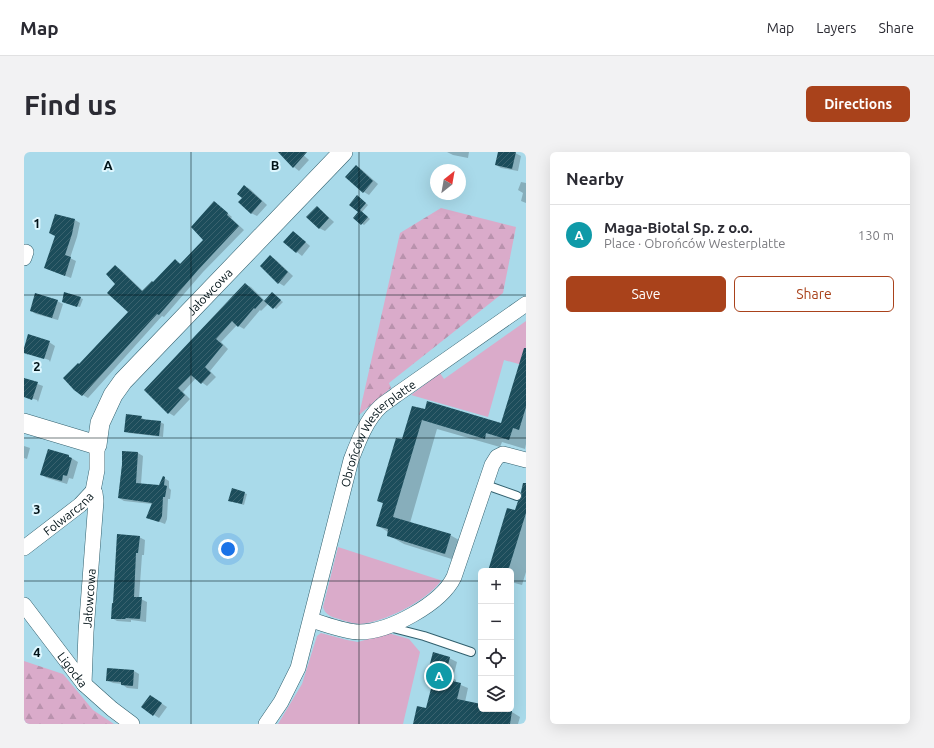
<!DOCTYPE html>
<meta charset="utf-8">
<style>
:root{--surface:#fff;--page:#f2f2f3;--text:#2b2b33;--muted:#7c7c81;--line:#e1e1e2;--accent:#a9421b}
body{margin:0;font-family:Ubuntu,sans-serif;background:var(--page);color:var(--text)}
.controls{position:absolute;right:12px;bottom:12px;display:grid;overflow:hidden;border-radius:6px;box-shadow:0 4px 16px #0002}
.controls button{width:36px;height:36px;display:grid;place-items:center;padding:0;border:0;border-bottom:1px solid var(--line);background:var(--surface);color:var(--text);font:20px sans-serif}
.compass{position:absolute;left:406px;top:12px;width:36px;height:36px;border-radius:50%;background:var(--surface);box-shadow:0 4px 16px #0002;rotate:31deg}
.you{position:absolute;left:204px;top:397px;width:14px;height:14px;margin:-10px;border:3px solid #fff;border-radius:50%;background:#1a73e8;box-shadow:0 0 0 6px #1a73e833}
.badge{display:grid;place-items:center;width:26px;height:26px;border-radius:50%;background:var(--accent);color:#fff;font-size:13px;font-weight:700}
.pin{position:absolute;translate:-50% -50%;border:2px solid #fff;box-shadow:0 1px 4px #0006}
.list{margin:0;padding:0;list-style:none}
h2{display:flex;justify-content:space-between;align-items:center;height:52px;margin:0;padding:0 16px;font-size:17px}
h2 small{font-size:13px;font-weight:400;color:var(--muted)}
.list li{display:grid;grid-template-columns:26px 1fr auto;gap:12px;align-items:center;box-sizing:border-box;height:60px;padding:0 16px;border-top:1px solid var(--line)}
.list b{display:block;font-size:15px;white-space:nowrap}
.list p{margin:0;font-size:13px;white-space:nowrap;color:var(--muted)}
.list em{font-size:13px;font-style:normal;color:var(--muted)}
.actions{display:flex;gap:8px;padding:12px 16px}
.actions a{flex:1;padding:9px 0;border:1px solid var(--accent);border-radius:6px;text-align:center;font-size:14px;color:var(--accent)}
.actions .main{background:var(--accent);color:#fff}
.icon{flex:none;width:22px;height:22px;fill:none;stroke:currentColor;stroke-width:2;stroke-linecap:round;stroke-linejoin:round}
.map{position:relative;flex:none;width:502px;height:572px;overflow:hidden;border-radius:6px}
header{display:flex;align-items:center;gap:24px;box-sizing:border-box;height:56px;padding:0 20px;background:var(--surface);border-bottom:1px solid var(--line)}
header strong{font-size:19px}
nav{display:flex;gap:22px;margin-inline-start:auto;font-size:14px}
.intro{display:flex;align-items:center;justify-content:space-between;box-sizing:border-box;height:96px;padding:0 24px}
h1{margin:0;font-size:28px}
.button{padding:10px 18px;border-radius:6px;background:var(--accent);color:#fff;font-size:14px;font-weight:700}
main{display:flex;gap:24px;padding:0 24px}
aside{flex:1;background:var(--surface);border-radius:6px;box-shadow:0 4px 16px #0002}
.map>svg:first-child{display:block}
</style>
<header>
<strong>Map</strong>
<nav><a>Map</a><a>Layers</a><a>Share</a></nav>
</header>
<div class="intro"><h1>Find us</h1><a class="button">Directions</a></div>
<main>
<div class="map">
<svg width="502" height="572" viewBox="0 0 502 572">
<defs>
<pattern id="forest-firs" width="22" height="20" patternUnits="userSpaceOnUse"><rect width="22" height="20" fill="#daabca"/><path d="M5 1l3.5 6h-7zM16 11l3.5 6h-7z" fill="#b992ad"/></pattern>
<pattern id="building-hatch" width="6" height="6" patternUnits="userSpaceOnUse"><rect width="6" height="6" fill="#1c4d5b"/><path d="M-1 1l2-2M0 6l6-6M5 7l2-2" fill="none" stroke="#3a626e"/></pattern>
</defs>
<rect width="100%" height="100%" fill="#a9daea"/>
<!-- green -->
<g fill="#daabca">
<path d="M 502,169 L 502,214 L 480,208 L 464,265 L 387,243 L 416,221 L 420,227 Z"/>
<path d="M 314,395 L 416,428 L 417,429 C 402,449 361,470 336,472 C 330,472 321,469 315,467 C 308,465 301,463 299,455 Z"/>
<path d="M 297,481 L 323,488 L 334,490 L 364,481 L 385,487 L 396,500 L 379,572 L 254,572 L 278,532 L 293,484 Z"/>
</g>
<!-- forest -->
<g fill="url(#forest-firs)">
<path d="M 417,56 L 492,75 L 479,141 L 365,231 L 367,236 L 335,263 L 376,81 Z"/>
<path d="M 0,509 L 39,522 L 69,558 L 90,572 L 0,572 Z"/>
</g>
<!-- shadow -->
<g fill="#0003">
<path d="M 261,0 L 276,0 L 285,8 L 275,19 L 270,15 L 258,3 Z"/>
<path d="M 423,0 L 445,0 L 444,6 L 429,3 Z"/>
<path d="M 475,0 L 489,0 L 497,4 L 494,19 L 477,16 L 472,13 Z"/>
<path d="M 332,14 L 337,17 L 354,32 L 345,43 L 340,40 Z"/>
<path d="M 497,30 L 502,31 L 502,51 L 497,49 L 499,41 L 494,38 Z"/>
<path d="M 221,34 L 226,37 L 243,53 L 233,64 L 227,61 L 219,46 Z"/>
<path d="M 336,46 L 344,53 L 338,60 L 346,67 L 340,73 L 331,66 L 335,60 Z"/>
<path d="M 190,50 L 208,65 L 207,66 L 220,78 L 179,120 L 140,165 L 138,164 L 64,246 L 59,243 L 55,213 L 105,160 L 92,132 L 91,114 L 96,117 L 119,139 L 130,131 L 151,108 L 157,112 L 181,88 Z"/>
<path d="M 293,56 L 298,59 L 310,70 L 301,79 L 295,76 Z"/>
<path d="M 51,68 L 56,71 L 53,85 L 46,106 L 52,109 L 47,126 L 21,116 Z"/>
<path d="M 270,80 L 286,94 L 278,104 L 273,100 Z"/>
<path d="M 246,104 L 252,108 L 269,124 L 260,134 L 255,131 L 237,114 Z"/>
<path d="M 221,132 L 227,135 L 241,149 L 250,143 L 259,150 L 252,157 L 245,151 L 237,159 L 236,158 L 220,177 L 213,173 L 197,190 L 204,197 L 186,219 L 192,225 L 183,234 L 172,226 L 159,240 L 166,247 L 150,264 L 145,261 L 121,238 Z"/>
<path d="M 56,146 L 59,147 L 56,155 L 42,151 Z"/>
<path d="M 33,149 L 39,152 L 34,168 L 12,162 L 7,159 Z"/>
<path d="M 25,190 L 31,194 L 26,210 L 25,208 L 4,201 L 4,203 L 0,201 L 0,199 Z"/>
<path d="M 502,217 L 502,292 L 501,297 L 478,290 L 476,295 L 413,277 L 386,371 L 426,383 L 442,392 L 437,410 L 380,392 L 364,383 L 364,380 L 353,373 L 360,352 L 354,349 L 379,289 L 389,255 L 477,272 Z"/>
<path d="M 0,227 L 19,234 L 14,250 L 13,248 L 0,244 Z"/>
<path d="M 117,265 L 121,268 L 136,270 L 140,272 L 139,285 L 105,281 L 101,279 Z"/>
<path d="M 0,294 L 6,296 L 3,307 L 0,306 Z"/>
<path d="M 99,300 L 114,301 L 119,304 L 117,332 L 136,334 L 140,326 L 145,329 L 145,336 L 147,338 L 146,347 L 144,347 L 143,367 L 141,372 L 123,365 L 128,352 L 100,349 L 95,346 Z"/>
<path d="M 44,304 L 54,310 L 49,327 L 45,326 L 43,332 L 23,326 L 17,322 Z"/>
<path d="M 502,338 L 502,420 L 498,433 L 487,430 L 487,419 L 465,419 Z"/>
<path d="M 220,341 L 223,342 L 220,353 L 206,349 Z"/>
<path d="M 115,385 L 121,388 L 120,403 L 118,403 L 115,446 L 123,450 L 122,470 L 107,468 L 107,470 L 93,469 L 88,466 L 90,453 Z"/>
<path d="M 425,506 L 433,510 L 429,526 L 432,528 L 432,531 L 444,536 L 441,550 L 457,553 L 457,557 L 473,557 L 488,560 L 496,565 L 494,572 L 390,572 L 403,557 L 410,526 L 404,523 Z"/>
<path d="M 110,519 L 115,522 L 114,537 L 103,536 L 98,532 L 89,531 L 83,528 Z"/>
<path d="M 131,547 L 143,555 L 135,566 L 118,555 Z"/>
</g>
<!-- building -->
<g fill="url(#building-hatch)">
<path d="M 254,0 L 283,0 L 269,16 Z"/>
<path d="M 474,0 L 492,0 L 488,17 L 471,13 Z"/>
<path d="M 332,13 L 349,29 L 339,41 L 321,25 Z"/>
<path d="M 220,33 L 238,49 L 227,62 L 214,50 L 218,46 L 213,42 Z"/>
<path d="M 333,43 L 342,51 L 336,58 L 344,65 L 337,73 L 329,66 L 334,60 L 325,53 Z"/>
<path d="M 190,49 L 204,61 L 203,63 L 215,74 L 174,118 L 135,163 L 133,162 L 58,244 L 50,238 L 39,226 L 54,211 L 55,212 L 104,160 L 83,141 L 91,132 L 82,122 L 91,113 L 118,139 L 128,129 L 129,130 L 151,107 L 156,112 L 179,88 L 167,75 Z"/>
<path d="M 293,54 L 305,66 L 295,77 L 282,65 Z"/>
<path d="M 31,62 L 51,67 L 48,82 L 41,103 L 47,105 L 41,124 L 20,116 L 31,84 L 25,81 Z"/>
<path d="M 269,79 L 282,90 L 272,101 L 259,90 Z"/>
<path d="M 246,103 L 264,120 L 254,132 L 236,114 Z"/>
<path d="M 221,131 L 239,148 L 231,157 L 230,156 L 214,175 L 208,169 L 192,187 L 199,193 L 181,215 L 187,221 L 177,232 L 167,223 L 154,236 L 161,243 L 144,262 L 120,238 Z"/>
<path d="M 40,140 L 57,145 L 53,155 L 38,150 Z"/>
<path d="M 248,140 L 257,148 L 249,157 L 240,149 Z"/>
<path d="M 11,141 L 34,148 L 28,166 L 6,159 Z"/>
<path d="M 4,182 L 26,189 L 20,207 L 0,201 L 0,196 Z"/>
<path d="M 500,196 L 502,196 L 502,255 L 495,278 L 489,276 L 485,288 L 462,281 L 461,287 L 398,268 L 369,365 L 427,382 L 421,402 L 363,384 L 364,377 L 352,374 L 359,351 L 353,349 L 372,286 L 378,287 L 388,254 L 401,257 L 403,249 L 477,271 Z"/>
<path d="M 0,226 L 14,230 L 8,248 L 0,245 Z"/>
<path d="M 102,262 L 118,264 L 117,267 L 137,269 L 135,284 L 100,280 Z"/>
<path d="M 24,297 L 45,303 L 45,305 L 48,306 L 43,324 L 39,323 L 38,329 L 16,323 Z"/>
<path d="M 98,299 L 114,300 L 112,331 L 135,333 L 139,324 L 141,325 L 140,333 L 143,334 L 141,345 L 139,345 L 138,364 L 135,370 L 122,366 L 128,351 L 94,346 L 98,313 Z"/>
<path d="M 499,331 L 502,331 L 502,361 L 484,419 L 464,419 L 483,356 L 491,358 L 494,349 L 498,345 L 497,340 Z"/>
<path d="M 208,336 L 221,340 L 218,352 L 204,349 Z"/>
<path d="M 93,382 L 116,384 L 114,401 L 112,401 L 110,445 L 118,445 L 116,467 L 102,466 L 101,467 L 87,467 L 88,451 L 89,451 Z"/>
<path d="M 409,500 L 426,505 L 422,521 L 424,522 L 424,528 L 437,531 L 433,547 L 457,552 L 457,557 L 478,557 L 488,559 L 486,572 L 389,572 L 393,554 L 402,556 L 410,525 L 403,523 Z"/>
<path d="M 83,516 L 110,518 L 109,534 L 97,533 L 97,530 L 82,529 Z"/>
<path d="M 126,543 L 138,551 L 129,564 L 117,555 Z"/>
</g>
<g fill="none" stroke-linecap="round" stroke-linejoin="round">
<defs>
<g id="service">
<path d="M 462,333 L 493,344"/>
<path d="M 365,475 L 400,484 L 447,500"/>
</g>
<g id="minor">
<path d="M 0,106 L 2,100"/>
<path id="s1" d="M 0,396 L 56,353 L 69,339 L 73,318 L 73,293"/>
<path id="s2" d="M 0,453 L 60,532 L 88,557 L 108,572"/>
<path d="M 287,468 C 301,472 321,480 335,480 C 365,480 417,452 430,425 L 468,313 L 473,305 L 479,302 L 502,308"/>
<path id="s3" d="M 60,532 L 62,480 L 72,349 L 71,341 L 69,339"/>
<path id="s4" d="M 242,572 L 257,550 L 274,516 L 327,308 C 334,290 342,268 357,254 C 362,250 367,247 372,243 L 502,152"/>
</g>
<g id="tertiary">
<path id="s5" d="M 0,271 L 73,293 L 76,271 L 89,243 L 99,229 L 319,0"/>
</g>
</defs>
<!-- service casing -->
<use href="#service" stroke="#32606e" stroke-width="10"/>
<!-- minor casing -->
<use href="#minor" stroke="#32606e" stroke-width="16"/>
<!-- tertiary casing -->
<use href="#tertiary" stroke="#32606e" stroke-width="20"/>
<!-- service -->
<use href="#service" stroke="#fff" stroke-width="8"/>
<!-- minor -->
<use href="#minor" stroke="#fff" stroke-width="15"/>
<!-- tertiary -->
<use href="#tertiary" stroke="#fff" stroke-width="19"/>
</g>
<!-- grid -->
<path fill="none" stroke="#021318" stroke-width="1" stroke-opacity="0.55" d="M 167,0 L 167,572M 335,0 L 335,572M 0,143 L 502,143M 0,286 L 502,286M 0,429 L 457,429M 487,429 L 502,429"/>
<g text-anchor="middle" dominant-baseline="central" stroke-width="4" stroke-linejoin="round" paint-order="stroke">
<!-- street labels -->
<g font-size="12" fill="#021318" stroke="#def7ff">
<text stroke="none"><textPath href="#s5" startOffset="271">Jałowcowa</textPath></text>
<text stroke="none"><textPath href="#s4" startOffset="317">Obrońców Westerplatte</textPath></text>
<text stroke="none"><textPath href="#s1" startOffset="56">Folwarczna</textPath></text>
<text stroke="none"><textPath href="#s3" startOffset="86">Jałowcowa</textPath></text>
<text stroke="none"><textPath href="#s2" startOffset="81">Ligocka</textPath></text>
</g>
</g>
<g font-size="13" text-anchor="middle" font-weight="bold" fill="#021318" stroke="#def7ff" stroke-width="4" stroke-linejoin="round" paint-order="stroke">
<text x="84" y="18">A</text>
<text x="251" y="18">B</text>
<text x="13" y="76">1</text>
<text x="13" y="219">2</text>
<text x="13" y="362">3</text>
<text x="13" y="505">4</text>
</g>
</svg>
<div class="controls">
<button>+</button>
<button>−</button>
<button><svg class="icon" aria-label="locate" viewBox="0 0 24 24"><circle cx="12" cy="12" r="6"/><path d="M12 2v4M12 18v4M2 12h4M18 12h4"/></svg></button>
<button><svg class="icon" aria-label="layers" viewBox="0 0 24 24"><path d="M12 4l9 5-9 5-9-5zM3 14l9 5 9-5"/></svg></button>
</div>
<svg class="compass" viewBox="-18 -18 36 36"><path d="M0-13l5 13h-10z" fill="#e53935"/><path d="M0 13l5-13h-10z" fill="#7c7c81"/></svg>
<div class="you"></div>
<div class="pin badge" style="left:415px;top:524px;background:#0f9aa8">A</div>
</div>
<aside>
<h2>Nearby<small></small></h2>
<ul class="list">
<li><span class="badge" style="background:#0f9aa8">A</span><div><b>Maga-Biotal Sp. z o.o.</b><p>Place · Obrońców Westerplatte</p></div><em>130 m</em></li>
</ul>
<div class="actions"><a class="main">Save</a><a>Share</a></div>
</aside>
</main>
